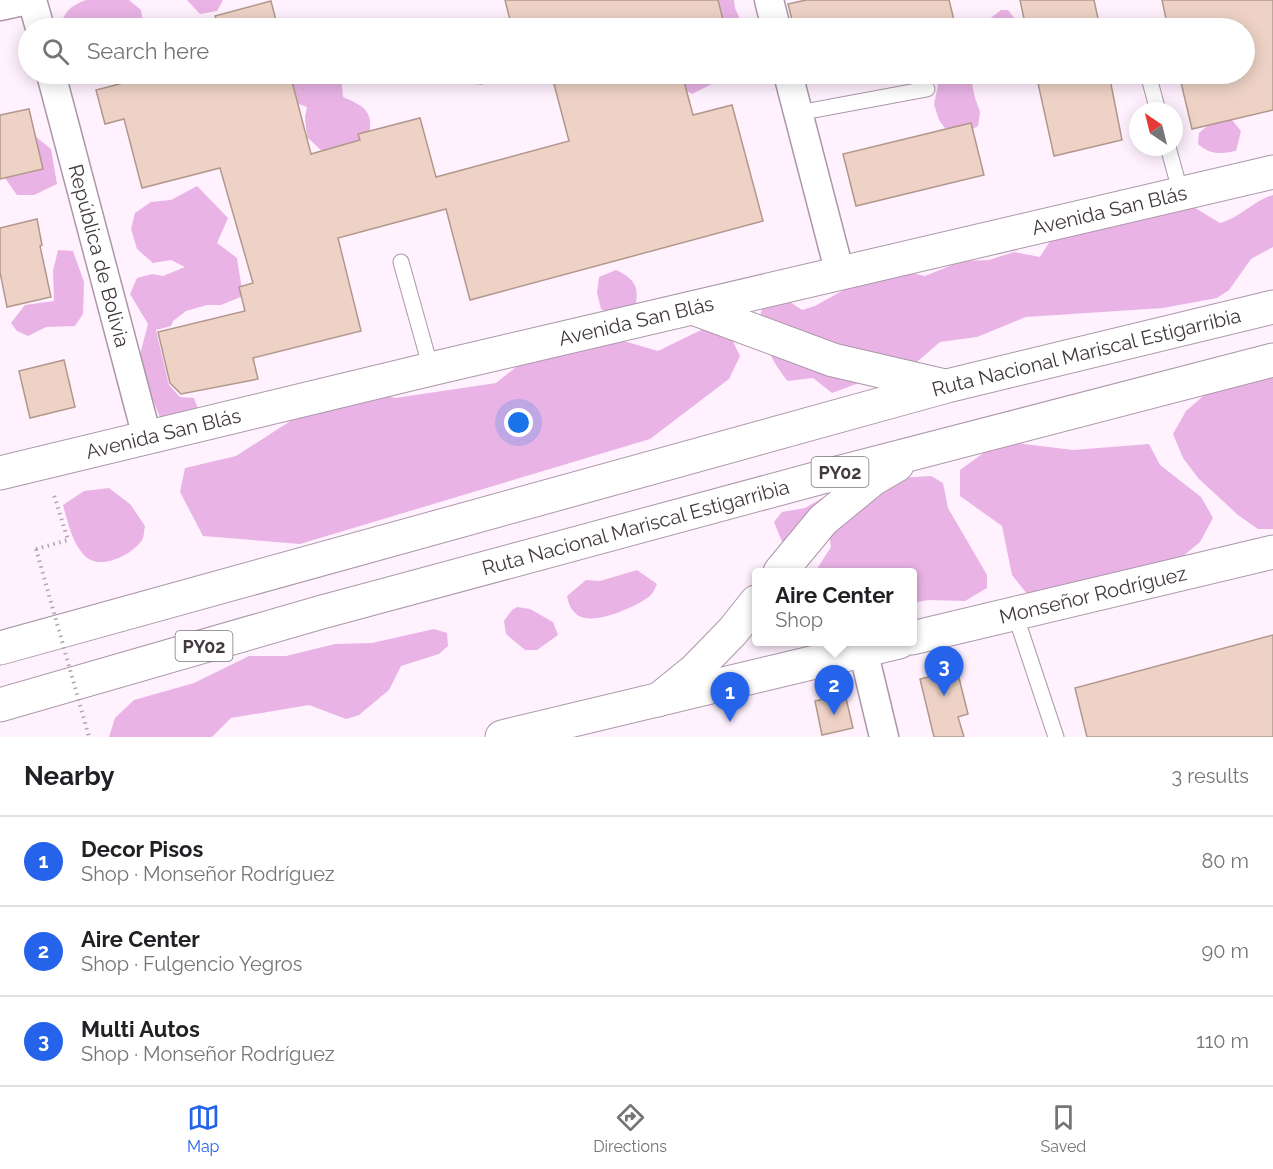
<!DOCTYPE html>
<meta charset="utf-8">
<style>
:root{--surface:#fff;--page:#f2f2f2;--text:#202124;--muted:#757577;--line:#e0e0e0;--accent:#2563eb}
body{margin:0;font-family:Raleway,sans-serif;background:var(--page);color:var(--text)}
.compass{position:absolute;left:1129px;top:102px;width:54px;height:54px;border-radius:50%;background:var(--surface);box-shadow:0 3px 15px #0003;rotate:325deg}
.you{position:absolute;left:519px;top:423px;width:21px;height:21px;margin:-15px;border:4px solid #fff;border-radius:50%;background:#1a73e8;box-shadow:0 0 0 9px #1a73e833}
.badge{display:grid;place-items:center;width:39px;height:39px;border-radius:50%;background:var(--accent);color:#fff;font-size:20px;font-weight:700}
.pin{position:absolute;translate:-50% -50px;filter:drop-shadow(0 2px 3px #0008)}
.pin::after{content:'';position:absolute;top:32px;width:21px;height:18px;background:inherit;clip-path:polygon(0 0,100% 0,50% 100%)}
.popup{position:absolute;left:752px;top:568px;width:165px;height:78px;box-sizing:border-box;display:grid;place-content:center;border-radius:6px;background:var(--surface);filter:drop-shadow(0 2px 4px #0005);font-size:20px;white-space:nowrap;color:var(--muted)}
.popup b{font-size:22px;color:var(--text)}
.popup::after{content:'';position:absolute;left:50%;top:100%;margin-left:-12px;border:12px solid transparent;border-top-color:var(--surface)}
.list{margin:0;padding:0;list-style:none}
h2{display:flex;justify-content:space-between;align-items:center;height:78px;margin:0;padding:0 24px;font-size:26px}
h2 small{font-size:20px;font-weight:400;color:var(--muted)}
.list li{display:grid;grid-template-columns:39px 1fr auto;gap:18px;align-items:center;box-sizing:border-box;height:90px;padding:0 24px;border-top:2px solid var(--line)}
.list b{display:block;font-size:22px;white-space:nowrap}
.list p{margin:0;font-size:20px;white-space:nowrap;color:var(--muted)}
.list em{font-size:20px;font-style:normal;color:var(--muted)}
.icon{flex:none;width:33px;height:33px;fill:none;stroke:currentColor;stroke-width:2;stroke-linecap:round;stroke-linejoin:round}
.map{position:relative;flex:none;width:1273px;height:737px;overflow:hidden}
.search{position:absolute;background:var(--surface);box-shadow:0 3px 15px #0003;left:18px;right:18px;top:18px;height:66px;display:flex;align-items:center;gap:15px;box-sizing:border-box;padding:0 21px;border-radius:33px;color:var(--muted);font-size:22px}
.sheet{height:348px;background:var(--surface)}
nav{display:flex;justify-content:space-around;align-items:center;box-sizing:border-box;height:84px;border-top:2px solid var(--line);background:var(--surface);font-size:16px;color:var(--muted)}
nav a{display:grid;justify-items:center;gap:3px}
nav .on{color:var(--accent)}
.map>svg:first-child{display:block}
</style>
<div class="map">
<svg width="1273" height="737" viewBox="0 0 1273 737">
<rect width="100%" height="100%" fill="#fff1fe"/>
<!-- green -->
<g fill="#e9b4e5">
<path d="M 86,0 L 129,0 L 141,10 L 143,23 L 140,28 L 60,28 C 63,13 71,5 86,0 Z"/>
<path d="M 187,0 L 223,0 L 217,11 L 200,14 Z"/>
<path d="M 709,0 L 734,0 L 735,8 L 744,28 L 714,28 Z"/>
<path d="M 1001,10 L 1008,10 L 1022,28 L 978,28 Z"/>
<path d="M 290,74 L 341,74 L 343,97 C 364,106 374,111 369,136 L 350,149 L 325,154 L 307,137 L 305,117 L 307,107 L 290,101 L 284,77 Z"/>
<path d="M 456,74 L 497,74 L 482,85 L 466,83 Z"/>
<path d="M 670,74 L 720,74 L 718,81 L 692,94 L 675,84 Z"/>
<path d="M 936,74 L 970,74 L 975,98 L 980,112 L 978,126 L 963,134 L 948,132 L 939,120 L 934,104 L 938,85 Z"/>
<path d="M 1214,120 L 1232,120 L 1241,131 L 1236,151 C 1220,154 1210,155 1198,144 L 1199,133 Z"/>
<path d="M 35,136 L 51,149 L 57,184 L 34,195 L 17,195 L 5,178 L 0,154 Z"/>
<path d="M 197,186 L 228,218 L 217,243 L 237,258 L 243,296 L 221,305 L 207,305 L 186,311 L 173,321 L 171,326 L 156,330 L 169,385 L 180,397 L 194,398 L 201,417 L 161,420 L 138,362 L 148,324 L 130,294 L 137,278 L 152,274 L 163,276 L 185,267 L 171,260 L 153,263 L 137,249 L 131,229 L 135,213 L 151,202 L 171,200 Z"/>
<path d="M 1273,195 L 1273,247 L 1251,259 L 1229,290 L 1217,298 L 1163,308 L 1026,317 L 977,337 L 940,342 L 903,374 L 867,380 L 832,393 L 813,378 L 788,381 C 774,366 748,320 767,301 C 770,299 777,297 780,295 L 802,310 L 815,306 L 849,287 L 912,273 L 925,276 L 962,261 L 989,260 L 1014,252 L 1040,257 L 1054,235 L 1187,203 L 1220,223 C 1240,218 1253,201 1273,195 Z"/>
<path d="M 58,250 L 73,251 L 84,282 L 83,314 L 75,326 L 46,327 L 28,336 L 17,331 L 11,323 L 25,305 L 54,301 L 53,271 Z"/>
<path d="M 616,270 C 637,280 640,289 634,311 L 612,315 L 601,309 L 597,293 L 599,277 Z"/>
<path d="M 582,329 L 658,351 L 703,329 L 729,333 L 740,356 L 729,379 L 650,439 L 300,544 L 203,536 L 180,492 L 185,468 L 236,456 L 346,385 L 395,398 L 496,383 L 555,336 Z"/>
<path d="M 1273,365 L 1273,529 L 1258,529 L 1238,515 L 1198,478 L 1183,458 L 1173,434 L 1186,411 L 1223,379 Z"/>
<path d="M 1000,441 L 1073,450 L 1149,444 L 1160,465 L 1201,497 L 1213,518 L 1200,542 L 1159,576 L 1028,595 L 1012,575 L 1002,526 L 960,496 L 960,470 Z"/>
<path d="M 931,476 L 943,483 L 948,508 L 987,575 L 987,588 L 965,601 L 928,600 L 912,603 L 912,572 L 815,572 L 831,547 L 829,534 L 783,544 L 774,522 L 782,512 L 805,508 L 852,481 Z"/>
<path d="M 109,488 L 130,504 L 145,526 C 144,531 144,537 142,540 C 132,555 100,571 85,556 C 72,543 68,523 63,505 L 84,491 Z"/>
<path d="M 637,570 L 657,584 C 655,588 653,593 650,596 C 636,607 595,625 579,616 C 571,611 569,605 567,596 L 586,580 L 600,581 Z"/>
<path d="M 517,607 L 530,609 L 553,622 L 558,635 L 537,650 L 525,650 L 506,634 L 504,621 L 512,610 Z"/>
<path d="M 434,629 L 447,633 L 448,646 L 439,654 L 401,666 L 389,690 L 359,715 L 346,719 L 309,705 L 231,718 L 212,737 L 109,737 L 115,718 L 134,700 L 194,683 L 249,656 L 286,656 L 335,644 L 372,643 Z"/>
</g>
<!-- building -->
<g fill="#eed2c6" stroke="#b2988c" stroke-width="1.5">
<path d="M 505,0 L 718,0 L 725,28 L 512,28 Z"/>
<path d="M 806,0 L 949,0 L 956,28 L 794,28 L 788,4 Z"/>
<path d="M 1020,0 L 1094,0 L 1100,28 L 1026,28 Z"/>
<path d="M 1162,0 L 1273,0 L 1273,110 L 1192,129 L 1179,74 L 1245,74 L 1245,28 L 1168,28 Z"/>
<path d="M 271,1 L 278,28 L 219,28 L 215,16 Z"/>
<path d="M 158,74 L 290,74 L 311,154 L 360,140 L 358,134 L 420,118 L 436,177 L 569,141 L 554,84 L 592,74 L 682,74 L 693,115 L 732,105 L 763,221 L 470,300 L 446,209 L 338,238 L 361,331 L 253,358 L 258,379 L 181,394 L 170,383 L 158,332 L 245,311 L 239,287 L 253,283 L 220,168 L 142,188 L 124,119 L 105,124 L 96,90 Z"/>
<path d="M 1036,74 L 1109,74 L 1122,140 L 1054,156 Z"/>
<path d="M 29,109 L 43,169 L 0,179 L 0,115 Z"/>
<path d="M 971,123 L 984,175 L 856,206 L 843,154 Z"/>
<path d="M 37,219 L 42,245 L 40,246 L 51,297 L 7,307 L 0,272 L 0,228 Z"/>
<path d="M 64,360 L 75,407 L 30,418 L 19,371 Z"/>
<path d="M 1273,635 L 1273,737 L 1087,737 L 1075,688 Z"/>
<path d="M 957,670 L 968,714 L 958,717 L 964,737 L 934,737 L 920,679 Z"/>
<path d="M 845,694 L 853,728 L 822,735 L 815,701 Z"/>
</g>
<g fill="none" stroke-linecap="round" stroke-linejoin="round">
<defs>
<g id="service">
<path d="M 1135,28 L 1136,28"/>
<path d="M 1148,74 L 1158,111"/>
<path d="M 798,113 L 927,89"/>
<path d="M 1168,147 L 1181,194"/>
<path d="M 401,262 L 431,369"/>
<path d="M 1015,614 L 1056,737"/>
</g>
<g id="minor">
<path d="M 32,0 L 40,28"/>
<path d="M 769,0 L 776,28"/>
<path d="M 0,6 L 27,0"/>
<path id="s1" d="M 51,74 L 147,437"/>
<path d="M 788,74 L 840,274"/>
<path d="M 863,650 L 884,737"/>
</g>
<g id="tertiary">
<path id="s2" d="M 0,473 L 431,369 L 1273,172"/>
<path id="s3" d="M 912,638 L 1273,552"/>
<path d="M 502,737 L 899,642"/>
</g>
<g id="trunk">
<path d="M 693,308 L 833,360 L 945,386"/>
<path d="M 780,572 L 823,520 L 873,479 L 897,465"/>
<path id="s4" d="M 0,648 L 947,386 L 1273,307"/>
<path d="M 658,700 L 695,670 L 733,631 L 756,602"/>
<path id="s5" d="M 0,705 L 322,612 L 826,476 L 1273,360"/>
</g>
</defs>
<!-- service casing -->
<use href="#service" stroke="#ac97aa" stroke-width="17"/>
<!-- minor casing -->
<use href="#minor" stroke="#ac97aa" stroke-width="31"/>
<!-- tertiary casing -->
<use href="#tertiary" stroke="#ac97aa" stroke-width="35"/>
<!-- trunk casing -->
<use href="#trunk" stroke="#ac97aa" stroke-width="35"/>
<!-- path -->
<path stroke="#b2a6b1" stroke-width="4" stroke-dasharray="1.5 4.5" stroke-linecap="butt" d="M 36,549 L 68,540 L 53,492"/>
<!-- service -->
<use href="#service" stroke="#fff" stroke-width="15"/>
<!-- minor -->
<use href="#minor" stroke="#fff" stroke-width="28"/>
<!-- tertiary -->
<use href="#tertiary" stroke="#fff" stroke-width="33"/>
<!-- trunk -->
<use href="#trunk" stroke="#fff" stroke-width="33"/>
<!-- path-bridge -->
<path stroke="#b2a6b1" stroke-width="4" stroke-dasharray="1.5 4.5" stroke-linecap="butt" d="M 36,549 L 89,737"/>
</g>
<g text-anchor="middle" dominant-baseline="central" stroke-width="4.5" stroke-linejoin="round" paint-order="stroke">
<!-- shield labels -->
<g fill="#fff" stroke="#7b747a" stroke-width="1.5">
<rect x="811.5" y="457" width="57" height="30" rx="4.5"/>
<rect x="175.5" y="631" width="57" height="30" rx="4.5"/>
</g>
<g font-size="18" font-weight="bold" fill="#423941">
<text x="840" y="472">PY02</text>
<text x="204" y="646">PY02</text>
</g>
<!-- street labels -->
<g font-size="20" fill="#423941" stroke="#fff">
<text stroke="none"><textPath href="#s2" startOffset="1140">Avenida San Blás</textPath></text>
<text stroke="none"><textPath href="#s1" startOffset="188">República de Bolivia</textPath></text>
<text stroke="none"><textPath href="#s2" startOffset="654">Avenida San Blás</textPath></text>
<text stroke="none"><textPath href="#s4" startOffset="1126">Ruta Nacional Mariscal Estigarribia</textPath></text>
<text stroke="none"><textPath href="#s2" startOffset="168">Avenida San Blás</textPath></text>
<text stroke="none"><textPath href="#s5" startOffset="660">Ruta Nacional Mariscal Estigarribia</textPath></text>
<text stroke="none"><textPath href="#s3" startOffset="186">Monseñor Rodríguez</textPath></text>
</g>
</g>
</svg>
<svg class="compass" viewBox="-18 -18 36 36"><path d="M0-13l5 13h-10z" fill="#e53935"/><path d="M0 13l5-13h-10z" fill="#757577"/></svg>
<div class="you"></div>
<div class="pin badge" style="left:730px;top:722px">1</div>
<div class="pin badge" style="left:834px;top:715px">2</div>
<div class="popup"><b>Aire Center</b>Shop</div>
<div class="pin badge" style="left:944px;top:696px">3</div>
<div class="search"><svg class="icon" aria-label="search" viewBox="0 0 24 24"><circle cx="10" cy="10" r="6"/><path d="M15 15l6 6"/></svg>Search here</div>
</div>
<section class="sheet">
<h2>Nearby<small>3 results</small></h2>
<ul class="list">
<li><span class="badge">1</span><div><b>Decor Pisos</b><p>Shop · Monseñor Rodríguez</p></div><em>80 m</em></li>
<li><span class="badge">2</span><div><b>Aire Center</b><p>Shop · Fulgencio Yegros</p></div><em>90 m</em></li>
<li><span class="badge">3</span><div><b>Multi Autos</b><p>Shop · Monseñor Rodríguez</p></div><em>110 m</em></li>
</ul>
</section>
<nav>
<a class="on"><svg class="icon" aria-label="map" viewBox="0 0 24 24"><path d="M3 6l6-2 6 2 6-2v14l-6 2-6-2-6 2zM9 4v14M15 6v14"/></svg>Map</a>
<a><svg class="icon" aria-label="directions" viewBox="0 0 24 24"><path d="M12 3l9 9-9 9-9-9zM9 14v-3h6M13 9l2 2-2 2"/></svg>Directions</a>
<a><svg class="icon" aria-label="saved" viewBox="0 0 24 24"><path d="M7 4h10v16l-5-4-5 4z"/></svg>Saved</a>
</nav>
